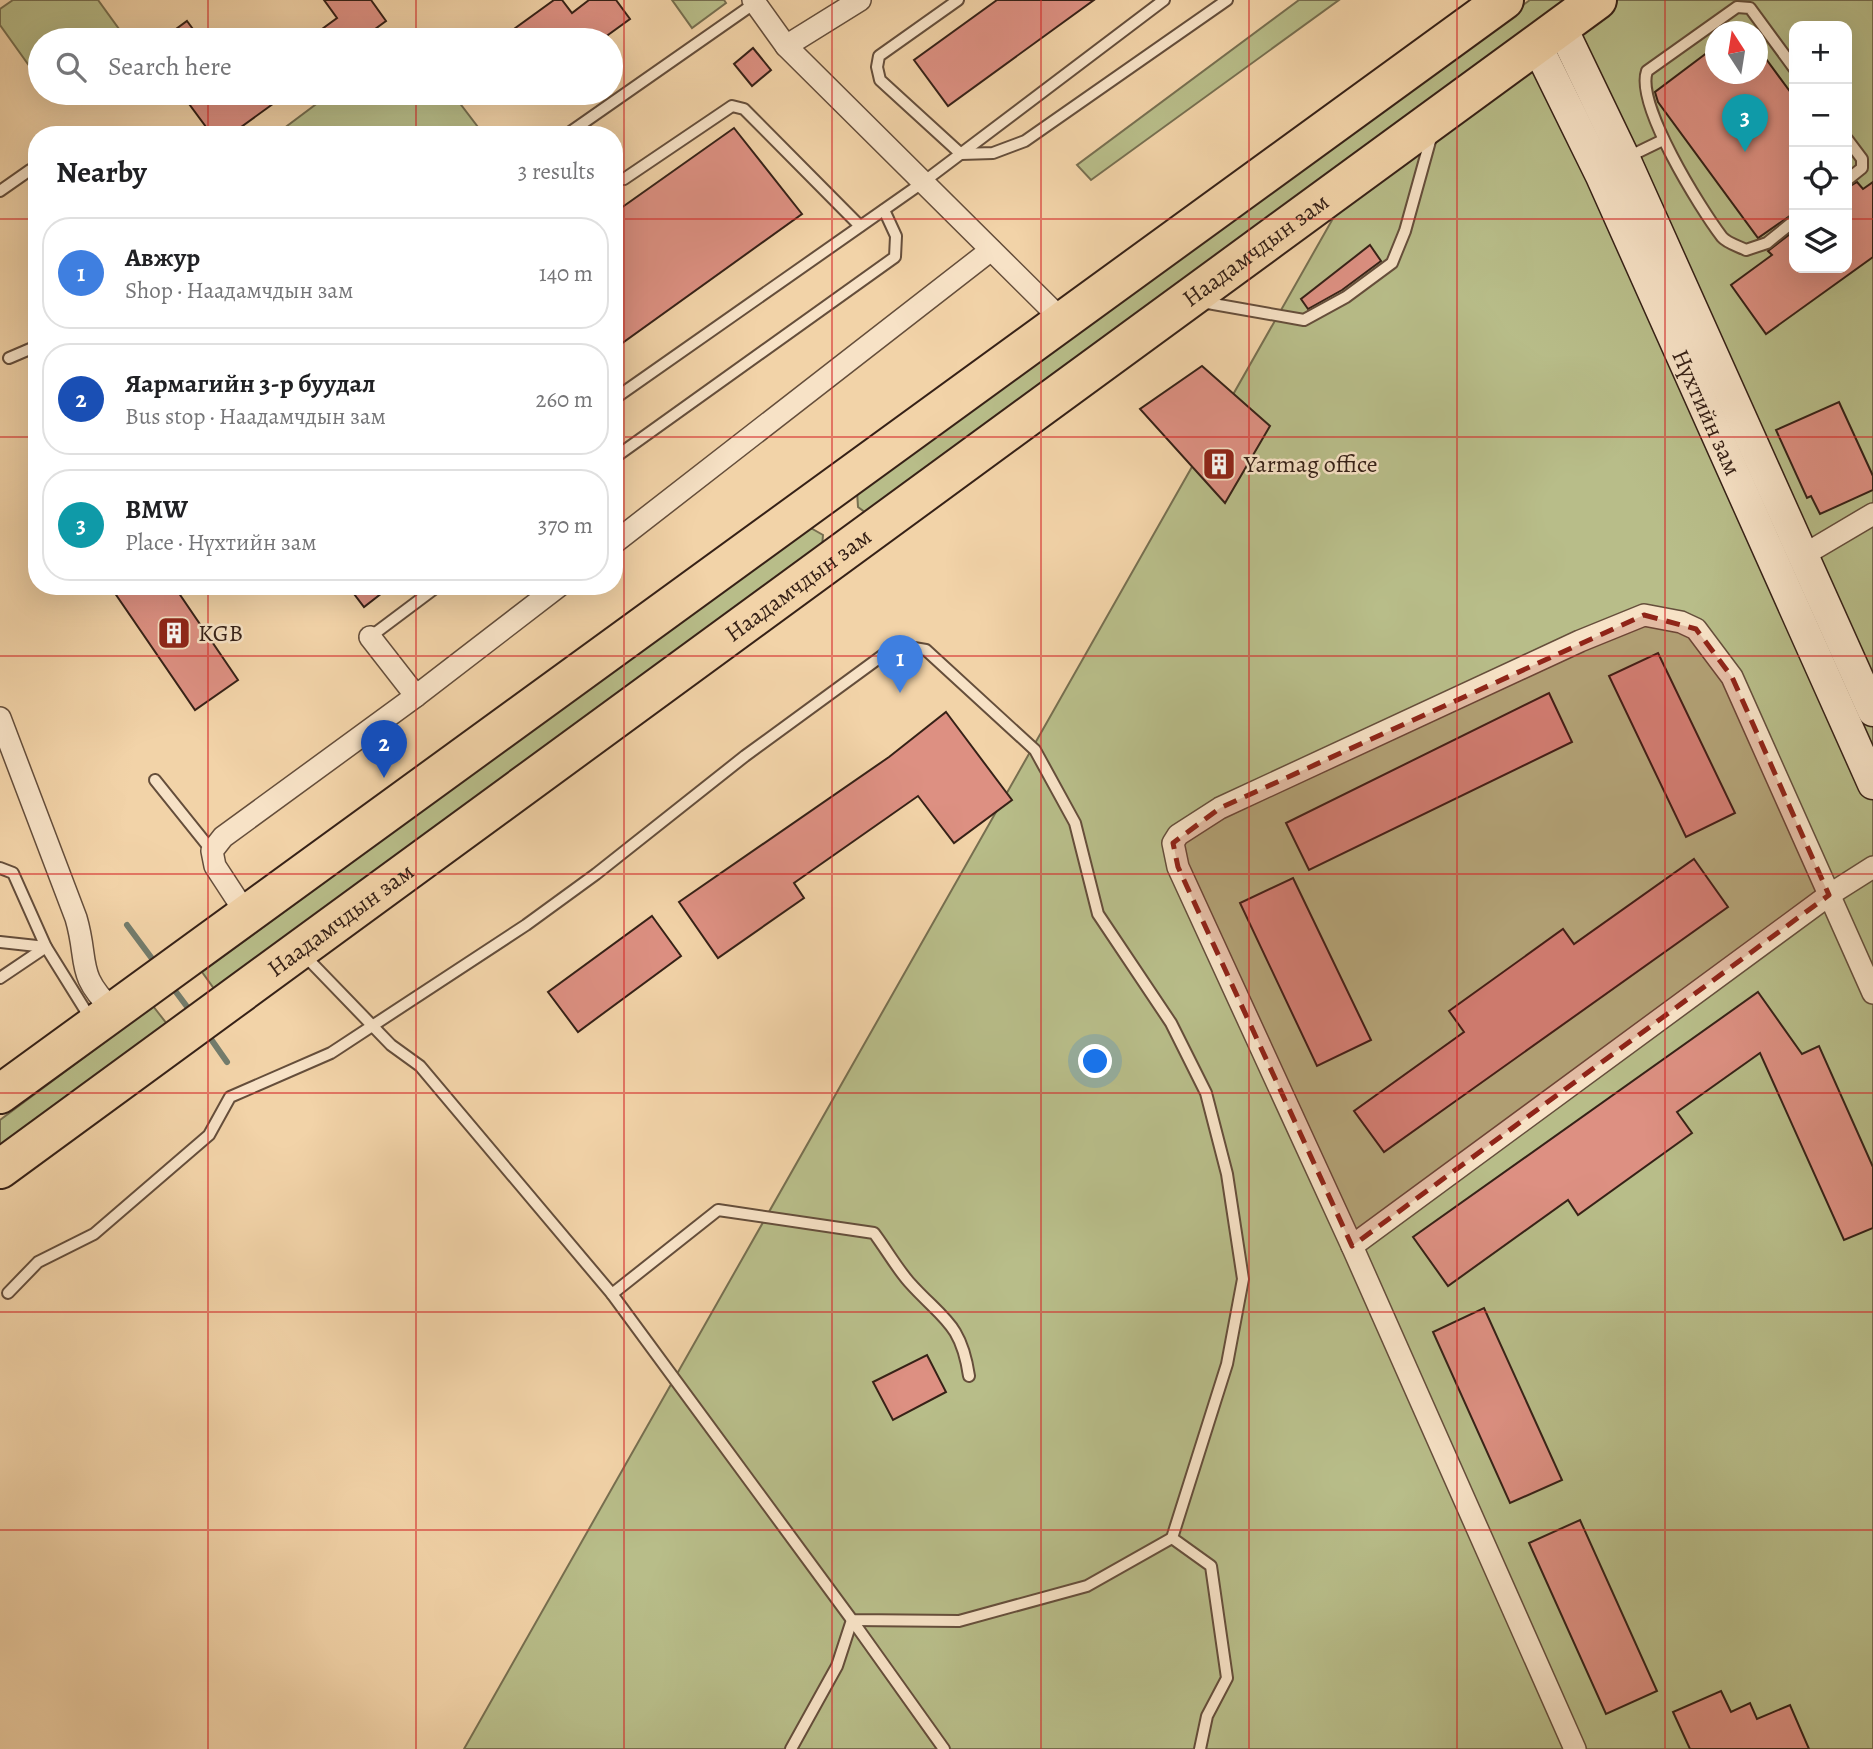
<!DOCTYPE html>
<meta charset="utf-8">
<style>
:root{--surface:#fff;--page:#f2f2f2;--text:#202124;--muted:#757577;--line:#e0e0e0;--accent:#db2777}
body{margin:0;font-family:Alegreya,serif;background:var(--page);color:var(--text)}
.controls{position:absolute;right:21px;top:21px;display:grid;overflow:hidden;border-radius:14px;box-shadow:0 7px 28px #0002}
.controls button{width:63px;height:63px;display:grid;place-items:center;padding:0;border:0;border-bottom:2px solid var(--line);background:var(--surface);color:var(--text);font:35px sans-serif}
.compass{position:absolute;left:1705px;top:21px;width:63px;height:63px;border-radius:50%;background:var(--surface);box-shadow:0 7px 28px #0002;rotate:348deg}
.you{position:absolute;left:1096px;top:1062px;width:24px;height:24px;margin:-18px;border:5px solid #fff;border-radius:50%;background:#1a73e8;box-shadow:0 0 0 10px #1a73e833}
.badge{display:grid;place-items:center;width:46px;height:46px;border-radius:50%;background:var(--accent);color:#fff;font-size:23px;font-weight:700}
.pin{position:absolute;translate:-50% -58px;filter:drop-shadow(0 2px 4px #0008)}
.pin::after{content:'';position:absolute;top:37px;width:24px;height:21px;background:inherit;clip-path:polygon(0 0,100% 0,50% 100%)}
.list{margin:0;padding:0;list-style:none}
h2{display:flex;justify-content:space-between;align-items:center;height:91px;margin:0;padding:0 28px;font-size:30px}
h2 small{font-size:23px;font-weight:400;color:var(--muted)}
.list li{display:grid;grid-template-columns:46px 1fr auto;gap:21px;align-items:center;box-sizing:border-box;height:112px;margin:0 14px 14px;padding:0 14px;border:2px solid var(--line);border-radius:28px}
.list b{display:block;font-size:26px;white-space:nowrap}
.list p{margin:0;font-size:23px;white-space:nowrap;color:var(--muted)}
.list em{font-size:23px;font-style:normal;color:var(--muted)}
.icon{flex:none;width:38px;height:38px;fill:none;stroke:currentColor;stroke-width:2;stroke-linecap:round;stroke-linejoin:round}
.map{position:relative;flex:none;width:1873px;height:1749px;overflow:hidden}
.search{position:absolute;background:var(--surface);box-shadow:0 7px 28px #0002;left:28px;top:28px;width:595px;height:77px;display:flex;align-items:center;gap:18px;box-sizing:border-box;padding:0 24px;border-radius:38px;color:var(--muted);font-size:26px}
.panel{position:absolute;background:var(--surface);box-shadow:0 7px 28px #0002;left:28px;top:126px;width:595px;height:469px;border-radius:28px}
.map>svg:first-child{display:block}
</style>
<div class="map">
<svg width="1873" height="1749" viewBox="0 0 1873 1749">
<rect width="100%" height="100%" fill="#f2d3a8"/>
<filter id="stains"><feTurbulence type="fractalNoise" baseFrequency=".00286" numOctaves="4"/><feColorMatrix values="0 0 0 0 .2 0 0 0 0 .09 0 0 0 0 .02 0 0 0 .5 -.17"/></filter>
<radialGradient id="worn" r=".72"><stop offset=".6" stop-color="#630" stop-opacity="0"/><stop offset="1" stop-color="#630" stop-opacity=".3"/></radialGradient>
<!-- green -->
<g fill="#b8bd89" stroke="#776f50" stroke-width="2" fill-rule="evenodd">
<path d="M 13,0 L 98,0 L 119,29 L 102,40 L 40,40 L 40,81 L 0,25 L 0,9 Z"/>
<path d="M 672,0 L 724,0 L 726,3 L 692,28 Z"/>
<path d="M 1299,0 L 1339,0 L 1091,180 L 1077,165 Z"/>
<path d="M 1530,0 L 1873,0 L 1873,1749 L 464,1749 L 1373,148 L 866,513 L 858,507 L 857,491 ZM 1794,26 L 1847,26 L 1847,268 L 1794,268 ZM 1716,32 L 1758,32 L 1758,74 L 1716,74 Z"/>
<path d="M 331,93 L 452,93 L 484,135 L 275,135 Z"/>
<path d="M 809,527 L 823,535 L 822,547 L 215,990 L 202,972 Z"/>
<path d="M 153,1006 L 167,1024 L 0,1146 L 0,1120 Z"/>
</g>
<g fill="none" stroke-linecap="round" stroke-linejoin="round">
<!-- stream -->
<g stroke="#737c6c" stroke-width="6">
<path d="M 127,925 L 156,964"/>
<path d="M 170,984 L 191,1012"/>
<path d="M 206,1032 L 227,1062"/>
</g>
</g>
<!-- building -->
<g fill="#dd9082" stroke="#362117" stroke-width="2">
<path d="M 324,0 L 371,0 L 386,21 L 360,40 L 307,40 L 337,18 Z"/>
<path d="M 554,0 L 562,0 L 572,13 L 589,0 L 616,0 L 630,19 L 601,40 L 522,40 L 514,29 Z"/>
<path d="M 997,0 L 1094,0 L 948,106 L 914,60 Z"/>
<path d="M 187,21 L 201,40 L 161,40 Z"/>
<path d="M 1716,46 L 1716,74 L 1758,74 L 1758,48 L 1794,97 L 1794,213 L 1758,238 L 1658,102 L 1655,92 Z"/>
<path d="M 753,48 L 771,70 L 752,86 L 734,64 Z"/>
<path d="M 181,93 L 288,93 L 230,135 L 212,135 Z"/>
<path d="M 734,128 L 802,214 L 614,349 L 614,213 Z"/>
<path d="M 1857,182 L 1863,189 L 1873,182 L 1873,257 L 1766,334 L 1731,285 L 1772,255 L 1768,251 L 1794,231 L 1794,268 L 1847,268 L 1847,188 Z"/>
<path d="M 1370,245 L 1381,261 L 1342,290 L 1308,309 L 1301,299 Z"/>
<path d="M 1202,366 L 1270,426 L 1225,503 L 1140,409 Z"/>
<path d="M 1839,402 L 1873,476 L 1873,490 L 1820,514 L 1811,496 L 1807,498 L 1776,430 Z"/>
<path d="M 110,586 L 174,586 L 238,680 L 195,710 Z"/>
<path d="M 348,586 L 391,586 L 364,607 Z"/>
<path d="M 1658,653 L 1735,813 L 1686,837 L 1609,676 Z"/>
<path d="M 1549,693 L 1572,742 L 1309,870 L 1286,823 Z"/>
<path d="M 946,712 L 1012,800 L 954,843 L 918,796 L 794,883 L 804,898 L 718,958 L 679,902 L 889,757 Z"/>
<path d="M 1694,859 L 1728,907 L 1384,1152 L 1354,1111 L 1464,1032 L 1449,1011 L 1563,929 L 1574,944 Z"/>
<path d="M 1293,878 L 1371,1040 L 1317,1066 L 1240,903 Z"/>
<path d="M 652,916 L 681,956 L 578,1032 L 548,992 Z"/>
<path d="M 1758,992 L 1802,1054 L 1819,1046 L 1873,1167 L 1873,1228 L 1844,1240 L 1760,1053 L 1677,1112 L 1692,1133 L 1578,1215 L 1568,1200 L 1448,1286 L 1413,1237 Z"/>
<path d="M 1484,1308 L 1562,1480 L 1510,1503 L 1433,1332 Z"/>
<path d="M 927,1355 L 946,1392 L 893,1420 L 873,1382 Z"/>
<path d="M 1580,1520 L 1657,1691 L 1606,1714 L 1529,1543 Z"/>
<path d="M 1721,1691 L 1731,1712 L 1750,1703 L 1757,1719 L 1790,1705 L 1809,1749 L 1690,1749 L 1673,1712 Z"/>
</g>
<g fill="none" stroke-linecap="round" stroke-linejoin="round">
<defs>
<g id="lane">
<path d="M 958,0 L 879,56 L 877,67 L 880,80 L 961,154 L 993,153 L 1025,141 L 1227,0"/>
<path d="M 1794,68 L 1750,8 L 1737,7 L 1647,71 C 1635,104 1700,208 1722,237 C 1727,243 1738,246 1746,250 L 1767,243 L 1794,221"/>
<path d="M 566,135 L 755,3"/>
<path d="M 1847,139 L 1862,159 L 1862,168 L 1847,180"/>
<path d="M 1628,157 L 1663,140"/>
<path d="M 624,179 L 732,106 L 744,109 L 860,226"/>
<path d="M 0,191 L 30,170 L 37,180"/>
<path d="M 1202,302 L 1304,320 L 1346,297 L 1392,263 L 1405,231 L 1432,134"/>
<path d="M 9,358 L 37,346"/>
<path d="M 614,399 L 922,183 L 1164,0"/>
<path d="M 614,458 L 895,257 L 896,236 L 884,210"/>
<path d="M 370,637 L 438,586"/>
<path d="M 155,780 L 212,851"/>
<path d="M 0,868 L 13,873 L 46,947 L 0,978"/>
<path d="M 0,942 L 46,947 L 92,1021"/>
<path d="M 305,956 L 391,1045 L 420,1066 L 612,1294 L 718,1210 L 874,1233 C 886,1249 896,1267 909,1282 C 942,1319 961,1322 969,1376"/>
<path d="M 8,1293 L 38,1262 L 94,1234 L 209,1135 L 230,1097 L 331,1053 L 526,925 L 596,874 L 745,756 L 890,650 L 908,647 L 926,650 L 1035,750 L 1075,823 L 1098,914 L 1171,1023 L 1206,1093 L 1227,1174 L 1243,1279 L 1227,1364 L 1172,1538 L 1211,1566 L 1227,1678 L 1207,1716 L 1200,1749"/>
<path d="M 612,1294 L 852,1620 L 959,1621 L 1087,1586 L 1172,1538"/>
<path d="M 852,1620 L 944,1749"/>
<path d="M 791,1749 L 837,1666 L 852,1620"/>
</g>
<g id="street">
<path d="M 753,0 L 786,46 L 1064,322"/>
<path d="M 786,46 L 860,0"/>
<path d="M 614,543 L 991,250"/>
<path d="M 1802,556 L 1873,514"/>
<path d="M 370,637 L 416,696"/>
<path d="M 0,718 L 76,918 C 89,962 75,974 113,1010"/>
<path d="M 247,915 L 215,866 L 212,851 L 223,837 L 416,696 L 559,586"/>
<path d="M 1352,1246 L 1829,895 L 1873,867"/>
<path d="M 1575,1749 L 1352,1246 L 1178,867 L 1173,843 L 1178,835 L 1220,808 L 1580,641 L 1644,615 L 1681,622 L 1696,629 L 1732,677 L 1873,993"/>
</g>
<g id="secondary">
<path d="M 1561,26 L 1625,159 L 1873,711"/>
<path id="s1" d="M 1536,44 L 1601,176 L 1873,784"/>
</g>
<g id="highway">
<path d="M 0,1094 L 1504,0"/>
<path id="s2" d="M 0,1169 L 1597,0"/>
</g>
</defs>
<!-- lane casing -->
<use href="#lane" stroke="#654e3b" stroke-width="14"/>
<!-- street casing -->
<use href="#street" stroke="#654e3b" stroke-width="24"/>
<!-- secondary casing -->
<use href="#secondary" stroke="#362117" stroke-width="33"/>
<!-- highway casing -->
<use href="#highway" stroke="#362117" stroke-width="42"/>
<!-- lane -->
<use href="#lane" stroke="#f7e2c6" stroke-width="10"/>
<!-- street -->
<use href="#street" stroke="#f7e2c6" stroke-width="21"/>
<!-- secondary -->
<use href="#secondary" stroke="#f7e2c6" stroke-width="30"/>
<!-- highway -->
<use href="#highway" stroke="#f2d3a8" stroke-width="38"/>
</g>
<!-- marked area -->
<path fill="#8f2418" fill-opacity="0.2" stroke="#8f2418" stroke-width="5" stroke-dasharray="14 9" stroke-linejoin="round" d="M 1644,615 L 1696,629 L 1732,677 L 1829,895 L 1352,1246 L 1178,867 L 1173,843 L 1220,808 Z"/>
<!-- grid -->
<path fill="none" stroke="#d62828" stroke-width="2" stroke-opacity="0.55" d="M 208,0 L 208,40M 416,0 L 416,40M 624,0 L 624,1749M 832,0 L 832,1749M 1041,0 L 1041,1749M 1249,0 L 1249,1749M 1457,0 L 1457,1749M 1665,0 L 1665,1749M 208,93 L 208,135M 416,93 L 416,135M 0,219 L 37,219M 614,219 L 1794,219M 1847,219 L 1873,219M 0,437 L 37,437M 614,437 L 1873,437M 208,586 L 208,1749M 416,586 L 416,1749M 0,656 L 1873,656M 0,874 L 1873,874M 0,1093 L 1873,1093M 0,1312 L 1873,1312M 0,1530 L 1873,1530"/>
<!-- icons -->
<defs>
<symbol id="building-square" viewBox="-11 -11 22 22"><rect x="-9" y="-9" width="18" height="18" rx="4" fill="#8f2418" stroke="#f7e2c6"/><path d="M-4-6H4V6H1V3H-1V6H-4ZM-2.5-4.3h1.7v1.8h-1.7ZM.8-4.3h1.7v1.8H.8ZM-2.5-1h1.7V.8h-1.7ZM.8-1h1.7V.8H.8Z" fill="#fff"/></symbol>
</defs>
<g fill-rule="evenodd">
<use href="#building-square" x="1200" y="445" width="38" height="38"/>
<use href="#building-square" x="155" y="614" width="38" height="38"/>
</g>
<g text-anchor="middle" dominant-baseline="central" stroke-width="5" stroke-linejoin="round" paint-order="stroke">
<!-- street labels -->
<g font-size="24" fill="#362117" stroke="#f7e2c6">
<text stroke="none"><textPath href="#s2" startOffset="1556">Наадамчдын зам</textPath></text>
<text stroke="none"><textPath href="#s1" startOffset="406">Нүхтийн зам</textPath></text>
<text stroke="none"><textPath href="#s2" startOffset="989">Наадамчдын зам</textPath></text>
<text stroke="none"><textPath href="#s2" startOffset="422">Наадамчдын зам</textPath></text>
</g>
<!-- poi labels -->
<g font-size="24" fill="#362117" stroke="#f7e2c6" text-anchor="start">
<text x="1244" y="464">Yarmag office</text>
<text x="198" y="633">KGB</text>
</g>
</g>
<rect width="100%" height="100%" filter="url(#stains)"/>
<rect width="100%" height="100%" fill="url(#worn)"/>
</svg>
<div class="controls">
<button>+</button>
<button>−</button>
<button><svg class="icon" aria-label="locate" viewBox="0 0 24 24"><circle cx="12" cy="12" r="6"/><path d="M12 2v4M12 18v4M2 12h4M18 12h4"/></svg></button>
<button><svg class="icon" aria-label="layers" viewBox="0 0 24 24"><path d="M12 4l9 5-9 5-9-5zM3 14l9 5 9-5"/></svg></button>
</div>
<svg class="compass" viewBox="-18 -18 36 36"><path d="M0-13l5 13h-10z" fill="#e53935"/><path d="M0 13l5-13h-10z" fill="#757577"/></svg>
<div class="you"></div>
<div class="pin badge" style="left:900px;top:693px;background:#3f7fe0">1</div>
<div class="pin badge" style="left:384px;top:778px;background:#1a4fb4">2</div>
<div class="pin badge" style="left:1745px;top:152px;background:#0f9aa8">3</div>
<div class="search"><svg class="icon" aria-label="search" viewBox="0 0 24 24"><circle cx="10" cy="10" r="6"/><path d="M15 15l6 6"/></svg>Search here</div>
<section class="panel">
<h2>Nearby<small>3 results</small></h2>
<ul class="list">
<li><span class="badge" style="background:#3f7fe0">1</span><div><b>Авжур</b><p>Shop · Наадамчдын зам</p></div><em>140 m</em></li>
<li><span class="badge" style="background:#1a4fb4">2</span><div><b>Яармагийн 3-р буудал</b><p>Bus stop · Наадамчдын зам</p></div><em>260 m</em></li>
<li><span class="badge" style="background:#0f9aa8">3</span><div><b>BMW</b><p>Place · Нүхтийн зам</p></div><em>370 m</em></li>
</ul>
</section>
</div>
